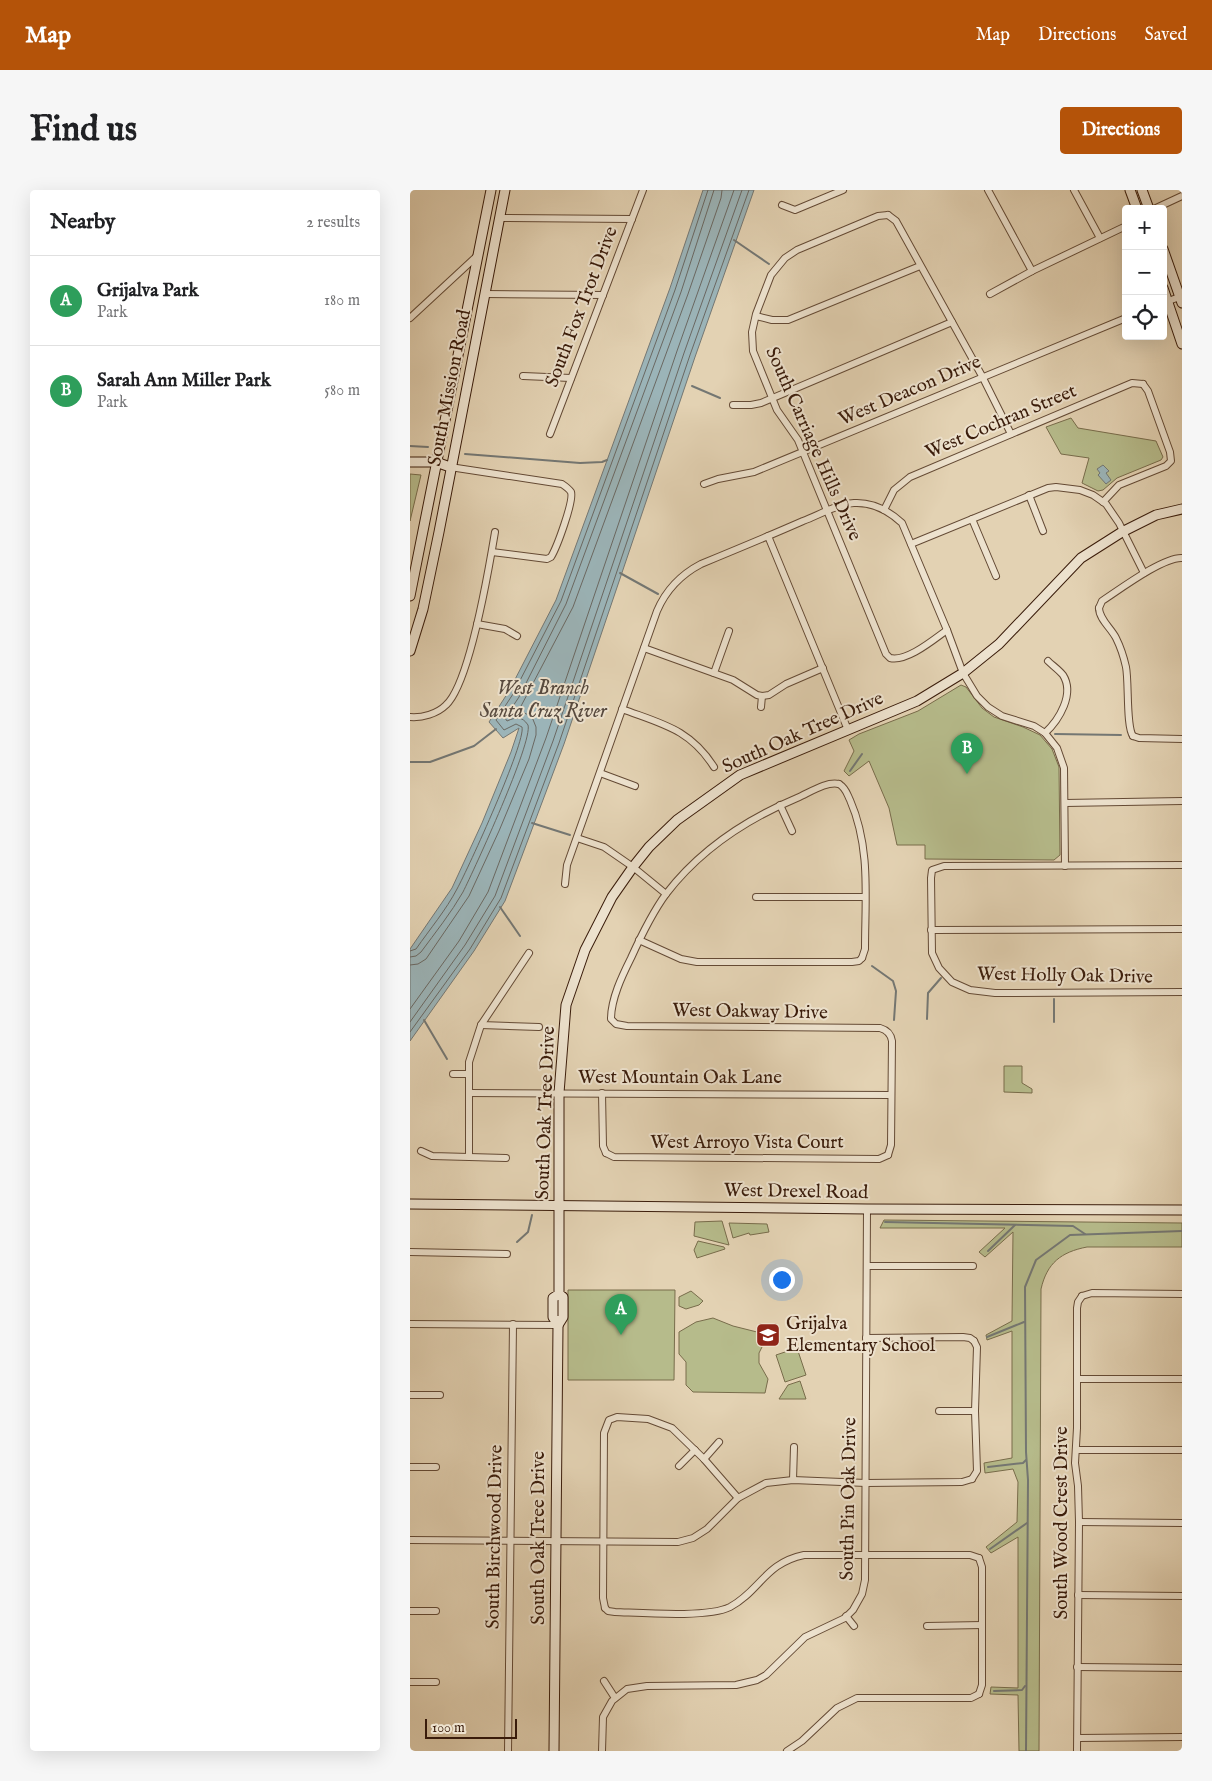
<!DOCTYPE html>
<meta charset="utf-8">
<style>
:root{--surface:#fff;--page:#f6f6f6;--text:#202124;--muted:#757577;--line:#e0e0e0;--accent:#b45309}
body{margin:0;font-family:"IM FELL English",serif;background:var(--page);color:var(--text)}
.controls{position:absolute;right:15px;top:15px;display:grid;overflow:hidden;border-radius:5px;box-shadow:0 5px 20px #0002}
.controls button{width:45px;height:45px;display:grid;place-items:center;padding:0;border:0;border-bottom:1px solid var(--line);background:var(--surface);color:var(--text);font:25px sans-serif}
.scale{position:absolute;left:15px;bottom:12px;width:92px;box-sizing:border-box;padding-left:5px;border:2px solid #3a1c0b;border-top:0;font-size:14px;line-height:18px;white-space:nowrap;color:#3a1c0b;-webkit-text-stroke:4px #ede2ce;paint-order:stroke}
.you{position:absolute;left:371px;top:1089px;width:18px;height:18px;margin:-12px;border:4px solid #fff;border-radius:50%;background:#1a73e8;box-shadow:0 0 0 8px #1a73e833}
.badge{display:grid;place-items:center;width:32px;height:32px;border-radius:50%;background:var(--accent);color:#fff;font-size:16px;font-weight:700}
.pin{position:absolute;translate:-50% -41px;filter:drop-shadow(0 1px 2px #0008)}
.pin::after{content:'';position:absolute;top:26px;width:18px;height:15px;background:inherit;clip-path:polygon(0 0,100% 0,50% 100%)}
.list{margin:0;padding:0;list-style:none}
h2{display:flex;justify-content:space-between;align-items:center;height:65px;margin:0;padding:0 20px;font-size:21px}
h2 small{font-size:16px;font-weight:400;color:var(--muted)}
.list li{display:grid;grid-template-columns:32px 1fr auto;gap:15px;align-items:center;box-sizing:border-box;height:90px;padding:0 20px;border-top:1px solid var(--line)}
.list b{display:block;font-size:19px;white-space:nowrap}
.list p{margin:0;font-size:16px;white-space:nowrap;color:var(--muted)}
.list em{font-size:16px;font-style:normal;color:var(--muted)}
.icon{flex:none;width:28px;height:28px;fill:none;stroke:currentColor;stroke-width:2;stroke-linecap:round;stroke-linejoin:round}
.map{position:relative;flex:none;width:772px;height:1561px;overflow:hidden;border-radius:5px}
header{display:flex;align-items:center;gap:30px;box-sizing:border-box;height:70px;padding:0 25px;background:var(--accent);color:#fff}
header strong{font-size:24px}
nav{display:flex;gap:28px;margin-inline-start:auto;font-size:18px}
.intro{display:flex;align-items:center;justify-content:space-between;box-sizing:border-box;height:120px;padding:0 30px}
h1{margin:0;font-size:35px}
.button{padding:12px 22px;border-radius:5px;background:var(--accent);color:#fff;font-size:18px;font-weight:700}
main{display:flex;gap:30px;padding:0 30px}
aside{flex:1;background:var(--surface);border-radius:5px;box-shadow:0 5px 20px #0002}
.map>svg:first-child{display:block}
</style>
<header>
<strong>Map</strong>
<nav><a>Map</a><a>Directions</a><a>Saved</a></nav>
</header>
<div class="intro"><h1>Find us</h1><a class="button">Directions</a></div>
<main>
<aside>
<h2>Nearby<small>2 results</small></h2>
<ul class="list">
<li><span class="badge" style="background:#2e9e5b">A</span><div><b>Grijalva Park</b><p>Park</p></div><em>180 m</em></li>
<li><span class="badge" style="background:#2e9e5b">B</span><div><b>Sarah Ann Miller Park</b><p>Park</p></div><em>580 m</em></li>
</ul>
</aside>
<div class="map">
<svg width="772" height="1561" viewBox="0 0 772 1561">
<rect width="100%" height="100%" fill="#e3d2b3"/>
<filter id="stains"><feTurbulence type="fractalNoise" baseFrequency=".004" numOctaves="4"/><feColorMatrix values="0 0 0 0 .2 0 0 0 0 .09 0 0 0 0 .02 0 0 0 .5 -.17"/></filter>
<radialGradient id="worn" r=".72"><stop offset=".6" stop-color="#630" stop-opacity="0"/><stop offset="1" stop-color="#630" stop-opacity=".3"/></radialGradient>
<!-- green -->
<g fill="#b6bb8b" stroke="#786c4b">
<path d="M 661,228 L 668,238 L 746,251 L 753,267 L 751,270 L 707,288 L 693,300 L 688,301 L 672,293 L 679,268 L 651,264 L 636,237 Z"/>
<path d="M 0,284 L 11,285 L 0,331 Z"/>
<path d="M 551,495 L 556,497 L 572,518 L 584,527 L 613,537 L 630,545 L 642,559 L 649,577 L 650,665 L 644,670 L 515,669 L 515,655 L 487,655 L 479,618 L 459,571 L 439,586 L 434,581 L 444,561 L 439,550 L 449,544 L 508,521 Z"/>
<path d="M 594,876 L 612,876 L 612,893 L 622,899 L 622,903 L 594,902 Z"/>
<path d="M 474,1030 L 772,1033 L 772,1057 L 677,1057 C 651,1062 637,1073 631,1099 L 629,1561 L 609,1561 L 608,1505 L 580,1504 L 581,1497 L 608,1498 L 608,1347 L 581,1363 L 576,1357 L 607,1332 L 608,1292 L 603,1279 L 575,1283 L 574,1273 L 602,1268 L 602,1141 L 577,1150 L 576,1145 L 602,1131 L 603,1042 L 575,1067 L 569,1062 L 595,1038 L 470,1038 Z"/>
<path d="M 312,1031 L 319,1055 L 284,1046 L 285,1032 Z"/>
<path d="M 319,1033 L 357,1034 L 359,1042 L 340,1045 L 339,1043 L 323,1048 Z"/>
<path d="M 288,1051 L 314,1057 L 315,1059 L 287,1068 L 284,1060 Z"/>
<path d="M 158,1100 L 265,1100 L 264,1190 L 158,1190 Z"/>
<path d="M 281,1101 L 293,1111 L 289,1115 L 276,1119 L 269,1116 L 269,1107 Z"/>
<path d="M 303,1128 L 323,1136 L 351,1143 L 354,1153 L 349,1163 L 349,1173 L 358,1189 L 355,1203 L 283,1202 L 276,1195 L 276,1172 L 269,1164 L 269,1142 L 286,1132 Z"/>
<path d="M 387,1158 L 396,1185 L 375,1192 L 366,1165 Z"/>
<path d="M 390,1191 L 396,1209 L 369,1209 L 378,1195 Z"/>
</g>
<!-- water -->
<g fill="#9bb4b8" stroke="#747773">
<path d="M 293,0 L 344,0 L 285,167 L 154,554 L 95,711 L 64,761 L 0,851 L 0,759 L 42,698 L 72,633 L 101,562 L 109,538 L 93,548 L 79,532 L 99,501 L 146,410 L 260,98 Z"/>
<path d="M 693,275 L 699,281 L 696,283 L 701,290 L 696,294 L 688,285 L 690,283 L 687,279 Z"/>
</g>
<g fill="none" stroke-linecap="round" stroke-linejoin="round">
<!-- shore -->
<g stroke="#6a6862" stroke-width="1">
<path d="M 0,761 L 6,759 C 20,739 36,720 47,699 C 58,679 116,552 112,537 L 106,534 L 94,540 L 86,530 L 103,504 L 151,411 L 265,100 L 298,0"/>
<path d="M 0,767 L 6,766 L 11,762 C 25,743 41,723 53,702 C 64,680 123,552 118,535 C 112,526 106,527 97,531 L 95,528 L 109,507 L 156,414 L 271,102 L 304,0"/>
<path d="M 0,775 L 8,774 L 16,769 L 59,706 L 89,641 L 119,569 L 126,545 L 126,537 L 122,527 L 111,521 L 110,518 L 163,417 L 278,104 L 311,8 L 312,0"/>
<path d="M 0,819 L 49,751 L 78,702 L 136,548 L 267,161 L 324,0"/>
<path d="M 0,832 L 55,755 L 85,706 L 143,551 L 274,163 L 332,0"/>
<path d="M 0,842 L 60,759 L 91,708 L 149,553 L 280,165 L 339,0"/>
</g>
<!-- stream -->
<g stroke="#747773" stroke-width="2">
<path d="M 324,50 L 359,74"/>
<path d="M 282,196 L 310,208"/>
<path d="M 0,256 L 18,257"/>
<path d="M 55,264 L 170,273 L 192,272 L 197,270"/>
<path d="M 210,383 L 248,404"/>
<path d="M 645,544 L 711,545"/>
<path d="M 0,572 L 20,572 L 64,556 L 86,539"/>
<path d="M 440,581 L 452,564"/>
<path d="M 122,633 L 160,645"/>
<path d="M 90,717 L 110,746"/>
<path d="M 462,776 L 483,791 L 486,801 L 484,830"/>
<path d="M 517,829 L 518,803 L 531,788"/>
<path d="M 14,830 L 37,869"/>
<path d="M 644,832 L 644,809"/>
<path d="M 475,1032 L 663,1036 L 675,1044"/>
<path d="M 107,1052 L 118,1042 L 122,1025"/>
<path d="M 578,1061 L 605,1035"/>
<path d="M 577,1147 L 614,1132"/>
<path d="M 578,1277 L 613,1273 L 616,1270"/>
<path d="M 580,1359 L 617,1333"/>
<path d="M 584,1501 L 612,1500 L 615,1496"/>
<path d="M 616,1561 L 618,1290 L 616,1262 L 615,1097 L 626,1070 L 660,1045 L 772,1041"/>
</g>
<defs>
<g id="street">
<path d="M 578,0 L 622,81"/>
<path d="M 664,0 L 690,48"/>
<path d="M 372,15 L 385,20 L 433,0"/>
<path d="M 744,19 L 772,6"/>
<path d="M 478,25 L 468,26 L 387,60 L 375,68 L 361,85 L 346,124 L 342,142 L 343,161 L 367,220 L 388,250 L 476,464 L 480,468 C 497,472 523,450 537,440"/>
<path d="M 478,25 L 486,31 L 572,186 L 601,244"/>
<path d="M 90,28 L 222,29"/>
<path d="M 75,104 L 193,105"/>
<path d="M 580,104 L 622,81 L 716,36"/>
<path d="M 753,113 L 772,106"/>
<path d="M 346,126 L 362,130 L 378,130 L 510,76"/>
<path d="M 0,128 L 68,65"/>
<path d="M 113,186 L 161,188"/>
<path d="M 323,215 L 341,215 L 351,213 L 542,132"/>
<path d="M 140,244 L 233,0"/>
<path d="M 40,277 L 152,294 C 155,296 159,299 161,302 C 164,311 147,357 141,367 L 137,369 L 82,362"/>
<path d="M 294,294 L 308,289 L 344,282 L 716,128"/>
<path d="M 619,305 L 633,341"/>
<path d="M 693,312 L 709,295 L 756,276 L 761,271 L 760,262 L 738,201 L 733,194"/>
<path d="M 474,320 L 484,300 L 500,287 L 722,193 L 733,194"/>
<path d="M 562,329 L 586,386"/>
<path d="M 358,346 L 438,540"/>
<path d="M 501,354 L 638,298 L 646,297 L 670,300 L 683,305 L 696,314 L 709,333 L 734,383"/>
<path d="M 689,418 C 689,429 701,438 706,448 C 710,456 714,468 716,477 C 719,492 716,537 723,546"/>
<path d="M 689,418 L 692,411 C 709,400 753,367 772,368"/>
<path d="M 67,434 L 95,439 L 107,446"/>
<path d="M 234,458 L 323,490 L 347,505 L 352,506 L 359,505 L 376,494 L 413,478"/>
<path d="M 304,483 L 319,441"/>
<path d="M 351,517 L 352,506"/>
<path d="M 212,519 C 252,534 280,539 304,577"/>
<path d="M 0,527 C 12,528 27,524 36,515 C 60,493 79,378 85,342"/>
<path d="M 635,543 C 649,530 665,504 653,485 C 649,480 642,475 638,471"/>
<path d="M 723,546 L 729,548 L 772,549"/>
<path d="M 190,583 L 225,596"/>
<path d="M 429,594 C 416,591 399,603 387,608 C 337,629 289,661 256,704 C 242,723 231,746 221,768 C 212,786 201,809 201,829 L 206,834 L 217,836 L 470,838 C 477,840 481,844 482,851 L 481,955 L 478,965"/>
<path d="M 429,594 C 436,598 437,604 440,610 C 461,658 455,708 455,759 L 452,768"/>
<path d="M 655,613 L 772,611"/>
<path d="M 370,615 L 382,641"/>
<path d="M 167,648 L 194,657 L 223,677 L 256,704"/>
<path d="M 772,675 L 534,676 L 522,680 L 521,688 L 522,763 L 529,778 L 542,792 L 560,800 L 585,803 L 772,802"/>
<path d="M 155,694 L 157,675 L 247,421 C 256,400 270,385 291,374 C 325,360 359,346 393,331 C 409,325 427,314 444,313 C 462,312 479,321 492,333 L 537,440 L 553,483 L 567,506 L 578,517 L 592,526 L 624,536 L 635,543 L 647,558 L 654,578 L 655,676"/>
<path d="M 346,707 L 455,707"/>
<path d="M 521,740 L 772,739"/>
<path d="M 229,750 L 271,769 L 287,772 L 442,772 L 449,771 L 452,768"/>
<path d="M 71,835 L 129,837"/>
<path d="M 43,884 L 59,884"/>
<path d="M 59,903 L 481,905"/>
<path d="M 192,903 L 193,956 L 196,963"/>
<path d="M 11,961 L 22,966 L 96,968"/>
<path d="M 196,963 L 204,967 L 469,969 L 478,965"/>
<path d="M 59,966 L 59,872 L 71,835 L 119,763"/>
<path d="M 0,1062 L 97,1064"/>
<path d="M 457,1076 L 563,1076"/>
<path d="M 672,1106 L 682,1103 L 772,1104"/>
<path d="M 0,1134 L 148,1135"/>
<path d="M 456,1148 L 553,1147 L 560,1148 L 564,1151"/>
<path d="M 667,1189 L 772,1189"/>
<path d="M 0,1205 L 30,1205"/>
<path d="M 529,1221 L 565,1221"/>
<path d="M 667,1260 L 772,1260"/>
<path d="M 294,1269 L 309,1252"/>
<path d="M 269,1276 L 285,1260"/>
<path d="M 0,1277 L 26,1277"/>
<path d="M 562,1289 L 567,1281 L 565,1221 L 567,1157 L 564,1151"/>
<path d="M 383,1290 L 384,1257"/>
<path d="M 669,1332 L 772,1333"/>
<path d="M 0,1350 L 268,1352 L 283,1348 L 297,1339 L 328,1308 L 356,1293 L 383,1290 L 456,1293 L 552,1292 L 562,1289"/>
<path d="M 569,1368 L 572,1377 L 572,1495 L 569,1504"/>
<path d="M 668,1405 L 772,1406"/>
<path d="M 195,1418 L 198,1421 L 205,1422 C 233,1423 298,1428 320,1417 C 350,1401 355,1373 394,1365 L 560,1365 L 569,1368"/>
<path d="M 195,1418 L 193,1408 L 194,1243 L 199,1230 L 207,1227 L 238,1229 L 262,1238 L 294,1269 L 328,1308"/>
<path d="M 0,1421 L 26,1421"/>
<path d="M 436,1426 L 444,1436"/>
<path d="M 517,1436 L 572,1435"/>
<path d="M 667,1477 L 772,1478"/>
<path d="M 194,1491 L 205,1508"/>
<path d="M 0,1492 L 26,1492"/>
<path d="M 668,1548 L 772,1547"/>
<path d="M 98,1561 L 103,1134"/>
<path d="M 192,1561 L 193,1527 L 202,1511 L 217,1499 L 237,1496 L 326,1495 L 347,1490 L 356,1485 L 395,1447 L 435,1428 L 443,1420 L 452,1404 L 455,1390 L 457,1019"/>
<path d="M 377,1561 L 392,1551 L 427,1518 L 447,1508 L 561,1508 L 569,1504"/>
<path d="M 667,1561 L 669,1332 L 668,1296 L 665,1273 L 667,1238 L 667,1118 L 668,1112 L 672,1106"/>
</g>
<g id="secondary">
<path d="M 720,0 L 727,19"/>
<path d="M 732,0 L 739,19"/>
<path d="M 753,59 L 772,113"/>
<path d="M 753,98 L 772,154"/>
<path d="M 0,272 L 26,272 L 40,277"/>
<path d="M 0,406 L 81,0"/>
<path d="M 0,461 L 13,419 L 29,342 L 95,0"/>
<path d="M 0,1014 L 457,1019 L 772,1020"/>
<path d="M 149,1104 L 143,1108 L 143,1127 L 148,1135 L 153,1127 L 153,1107 L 149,1104 L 149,903 L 156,815 L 175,760 L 202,707 L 223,677 L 239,657 L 267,630 L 330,585 L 507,511 L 553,483 L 589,454 L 671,368 L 712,342 L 746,325 L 772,319"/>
<path d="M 144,1561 L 148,1135"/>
</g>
</defs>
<!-- street casing -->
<use href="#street" stroke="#644a35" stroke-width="8"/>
<!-- secondary casing -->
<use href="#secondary" stroke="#3a1c0b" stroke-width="11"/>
<!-- street -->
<use href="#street" stroke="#ede2ce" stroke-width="6"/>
<!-- secondary -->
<use href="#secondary" stroke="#ede2ce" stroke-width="9"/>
</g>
<!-- icons -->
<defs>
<symbol id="school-square" viewBox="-11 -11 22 22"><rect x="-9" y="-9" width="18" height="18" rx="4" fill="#8f2418" stroke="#ede2ce"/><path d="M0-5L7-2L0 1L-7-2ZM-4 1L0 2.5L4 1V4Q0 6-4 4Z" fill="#fff"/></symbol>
</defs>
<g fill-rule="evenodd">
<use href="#school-square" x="344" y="1131" width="28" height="28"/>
</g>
<g text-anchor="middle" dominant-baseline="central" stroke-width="4" stroke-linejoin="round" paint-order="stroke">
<!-- street labels -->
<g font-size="19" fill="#3a1c0b" stroke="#ede2ce">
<text transform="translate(172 117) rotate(-69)">South Fox Trot Drive</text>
<text transform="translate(40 198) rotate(-79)">South Mission Road</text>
<text transform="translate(500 201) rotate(-23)">West Deacon Drive</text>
<text transform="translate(591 232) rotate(-23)">West Cochran Street</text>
<text transform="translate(403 254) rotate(66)">South Carriage Hills Drive</text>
<text transform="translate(393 543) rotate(-24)">South Oak Tree Drive</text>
<text transform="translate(655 786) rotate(1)">West Holly Oak Drive</text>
<text transform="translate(340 822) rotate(1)">West Oakway Drive</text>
<text x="270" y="888">West Mountain Oak Lane</text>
<text transform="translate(136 923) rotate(-88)">South Oak Tree Drive</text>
<text x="337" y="953">West Arroyo Vista Court</text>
<text transform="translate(386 1002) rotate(1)">West Drexel Road</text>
<text transform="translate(439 1309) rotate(-89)">South Pin Oak Drive</text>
<text transform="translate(652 1333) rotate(-90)">South Wood Crest Drive</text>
<text transform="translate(85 1347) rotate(-89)">South Birchwood Drive</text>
<text transform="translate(129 1348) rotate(-90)">South Oak Tree Drive</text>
</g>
<!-- poi labels -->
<g font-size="19" fill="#3a1c0b" stroke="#ede2ce" text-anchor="start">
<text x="376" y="1134">Grijalva<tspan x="376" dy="22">Elementary School</tspan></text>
</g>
<!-- water labels -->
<g font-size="20" font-style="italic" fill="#574a3f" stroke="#ede2ce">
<text x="133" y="498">West Branch<tspan x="133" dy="23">Santa Cruz River</tspan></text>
</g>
</g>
<rect width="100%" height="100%" filter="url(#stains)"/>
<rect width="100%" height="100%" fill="url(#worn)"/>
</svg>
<div class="controls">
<button>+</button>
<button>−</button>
<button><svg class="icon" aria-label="locate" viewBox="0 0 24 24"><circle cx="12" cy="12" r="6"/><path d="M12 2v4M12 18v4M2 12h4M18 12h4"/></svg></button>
</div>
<div class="scale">100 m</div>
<div class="you"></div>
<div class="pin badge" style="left:211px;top:1145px;background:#2e9e5b">A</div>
<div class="pin badge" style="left:557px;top:584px;background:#2e9e5b">B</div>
</div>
</main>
